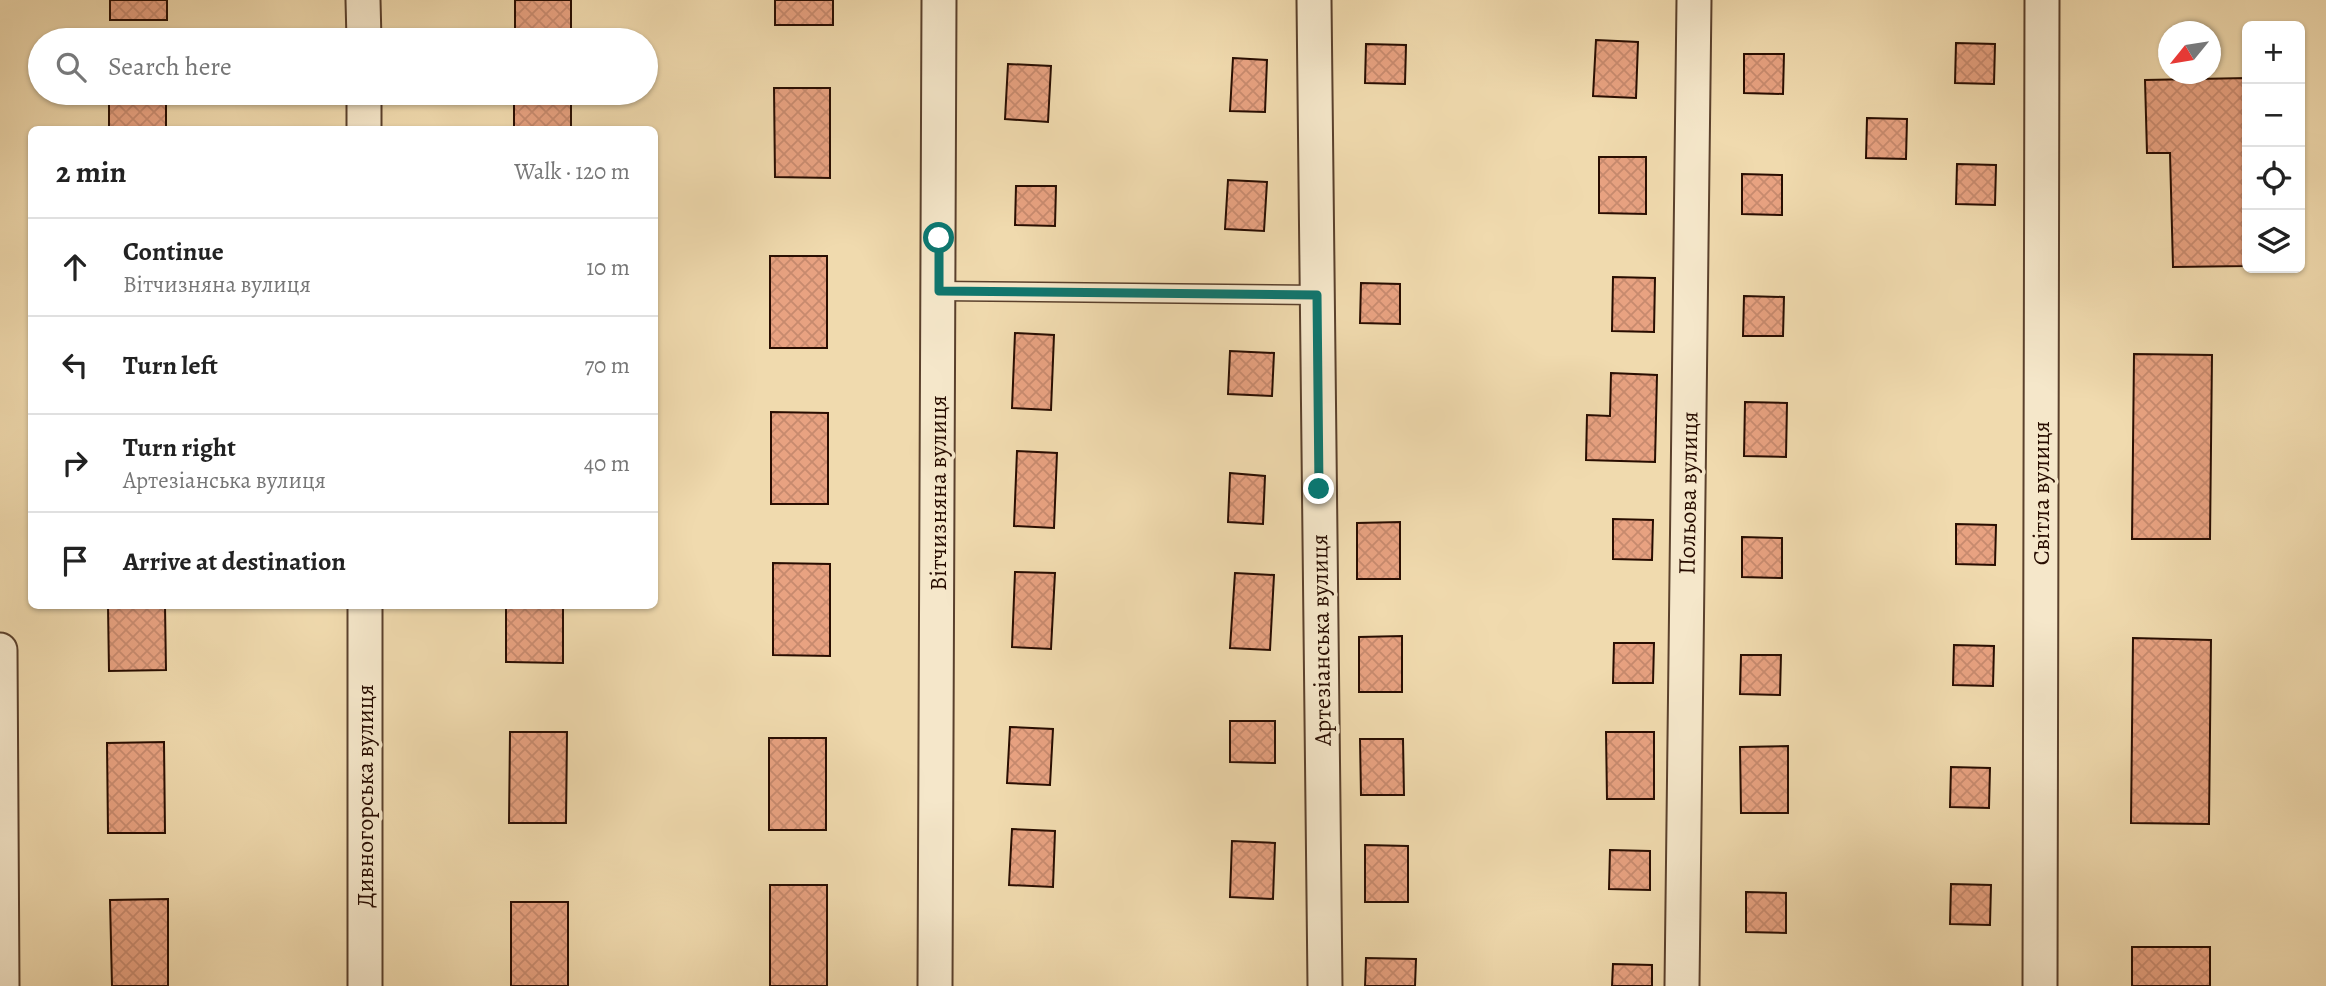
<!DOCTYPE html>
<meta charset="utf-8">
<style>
:root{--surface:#fff;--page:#f2f2f2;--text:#222;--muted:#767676;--line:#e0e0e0}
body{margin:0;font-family:Alegreya,serif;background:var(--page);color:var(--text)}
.controls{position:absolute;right:21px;top:21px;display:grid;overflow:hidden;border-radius:10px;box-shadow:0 2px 5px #0004}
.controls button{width:63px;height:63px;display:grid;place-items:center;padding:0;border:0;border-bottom:2px solid var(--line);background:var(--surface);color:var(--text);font:35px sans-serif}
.compass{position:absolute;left:2158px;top:21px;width:63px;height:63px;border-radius:50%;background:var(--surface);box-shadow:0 2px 5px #0004;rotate:240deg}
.stop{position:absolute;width:21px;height:21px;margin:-16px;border:5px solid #0f766e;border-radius:50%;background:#fff}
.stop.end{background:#0f766e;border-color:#fff;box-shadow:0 2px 7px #0008}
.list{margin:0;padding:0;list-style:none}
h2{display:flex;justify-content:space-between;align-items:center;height:91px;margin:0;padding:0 28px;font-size:30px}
h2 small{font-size:23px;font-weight:400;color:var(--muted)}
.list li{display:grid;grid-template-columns:46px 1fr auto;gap:21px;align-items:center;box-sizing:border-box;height:98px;padding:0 28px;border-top:2px solid var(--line)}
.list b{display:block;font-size:26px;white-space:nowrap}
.list p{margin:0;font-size:23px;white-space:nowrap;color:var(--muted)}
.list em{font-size:23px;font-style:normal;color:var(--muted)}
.icon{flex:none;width:38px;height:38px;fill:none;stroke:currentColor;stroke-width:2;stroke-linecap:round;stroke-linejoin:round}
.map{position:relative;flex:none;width:2326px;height:986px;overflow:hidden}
.search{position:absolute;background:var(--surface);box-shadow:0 2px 5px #0004;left:28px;top:28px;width:630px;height:77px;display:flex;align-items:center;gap:18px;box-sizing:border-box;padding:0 24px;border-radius:38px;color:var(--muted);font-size:26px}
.panel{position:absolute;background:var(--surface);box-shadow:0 2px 5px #0004;left:28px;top:126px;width:630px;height:483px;border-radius:10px}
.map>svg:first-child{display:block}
</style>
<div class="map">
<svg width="2326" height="986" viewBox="0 0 2326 986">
<defs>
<pattern id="building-cross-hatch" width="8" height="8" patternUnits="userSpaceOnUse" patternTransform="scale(1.75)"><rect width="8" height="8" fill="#e8a281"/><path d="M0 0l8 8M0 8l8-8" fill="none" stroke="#c78a6e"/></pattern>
</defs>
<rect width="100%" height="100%" fill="#f0daae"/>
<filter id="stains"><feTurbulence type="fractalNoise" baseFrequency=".00286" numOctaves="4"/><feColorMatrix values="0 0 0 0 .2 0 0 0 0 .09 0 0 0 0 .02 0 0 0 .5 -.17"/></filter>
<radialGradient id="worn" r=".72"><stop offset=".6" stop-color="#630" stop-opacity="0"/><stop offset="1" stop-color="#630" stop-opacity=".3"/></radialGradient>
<!-- building -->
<g fill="url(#building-cross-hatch)" stroke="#280d01" stroke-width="2">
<rect x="110" y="0" width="57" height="20"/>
<rect x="515" y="0" width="56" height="37"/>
<rect x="775" y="0" width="58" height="25"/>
<path d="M 1596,40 L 1638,42 L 1636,98 L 1593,96 Z"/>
<path d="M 1956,43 L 1995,44 L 1994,84 L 1955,83 Z"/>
<path d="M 1366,44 L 1406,45 L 1405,84 L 1365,83 Z"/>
<path d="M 1744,54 L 1784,54 L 1783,94 L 1744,93 Z"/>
<path d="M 1233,58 L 1267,60 L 1265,112 L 1230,111 Z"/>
<path d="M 1008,64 L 1051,66 L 1048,122 L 1005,119 Z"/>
<path d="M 2247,78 L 2247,266 L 2173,267 L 2170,153 L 2147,153 L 2145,80 Z"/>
<path d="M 774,88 L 830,88 L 830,178 L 775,177 Z"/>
<rect x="109" y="93" width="57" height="37"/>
<rect x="514" y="96" width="57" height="34"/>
<path d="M 1867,118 L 1907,119 L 1906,159 L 1866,158 Z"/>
<path d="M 1599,157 L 1646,157 L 1646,214 L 1599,213 Z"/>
<path d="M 1957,164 L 1996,165 L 1995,205 L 1956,204 Z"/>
<path d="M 1742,174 L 1782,175 L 1782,215 L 1742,214 Z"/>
<path d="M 1228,180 L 1267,182 L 1264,231 L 1225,229 Z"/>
<path d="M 1016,186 L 1056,186 L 1055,226 L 1015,225 Z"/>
<rect x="770" y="256" width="57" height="92"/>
<path d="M 1613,277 L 1655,278 L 1654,332 L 1612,331 Z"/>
<path d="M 1361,283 L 1400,284 L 1400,324 L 1360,323 Z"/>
<path d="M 1744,296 L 1784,297 L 1783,336 L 1743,336 Z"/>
<path d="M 1015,333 L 1054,335 L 1051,410 L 1012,408 Z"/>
<path d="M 1230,351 L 1274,353 L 1272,396 L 1228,394 Z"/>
<path d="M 2134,354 L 2212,355 L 2210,539 L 2132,539 Z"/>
<path d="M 1611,373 L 1657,375 L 1655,462 L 1586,460 L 1587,415 L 1610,416 Z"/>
<path d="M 1745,402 L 1787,403 L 1786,457 L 1744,456 Z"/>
<path d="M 771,412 L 828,413 L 828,504 L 771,504 Z"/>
<path d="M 1017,451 L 1057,453 L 1054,528 L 1014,526 Z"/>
<path d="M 1230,473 L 1265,476 L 1263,524 L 1228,522 Z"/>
<path d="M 1613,519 L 1653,520 L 1652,560 L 1613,559 Z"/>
<path d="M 1400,522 L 1400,579 L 1357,579 L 1357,523 Z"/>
<path d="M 1956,524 L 1996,525 L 1995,565 L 1956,564 Z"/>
<path d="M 1742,537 L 1782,538 L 1782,578 L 1742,577 Z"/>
<path d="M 773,563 L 830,564 L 830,656 L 773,655 Z"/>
<path d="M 1015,572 L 1055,573 L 1051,649 L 1012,647 Z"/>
<path d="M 1235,573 L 1274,575 L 1270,650 L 1230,648 Z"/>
<path d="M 108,606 L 165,606 L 166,670 L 109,671 Z"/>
<path d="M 506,606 L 563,606 L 563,663 L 506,662 Z"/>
<path d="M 1402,636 L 1402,692 L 1359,692 L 1359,637 Z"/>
<path d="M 2133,638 L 2211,640 L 2209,824 L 2131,823 Z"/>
<path d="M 1614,643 L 1654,643 L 1653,683 L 1613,683 Z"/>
<path d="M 1954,645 L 1994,646 L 1993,686 L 1953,685 Z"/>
<path d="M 1741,655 L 1781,655 L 1780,695 L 1740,694 Z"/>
<path d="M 1230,721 L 1275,721 L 1275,763 L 1230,762 Z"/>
<path d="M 1010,727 L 1053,729 L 1050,785 L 1007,783 Z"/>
<path d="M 510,732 L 567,732 L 566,823 L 509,823 Z"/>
<path d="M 1606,732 L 1654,732 L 1654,799 L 1607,799 Z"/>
<rect x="769" y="738" width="57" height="92"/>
<path d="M 1360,739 L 1403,739 L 1404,795 L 1361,795 Z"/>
<path d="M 164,742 L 165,833 L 108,833 L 107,743 Z"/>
<path d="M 1788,746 L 1788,813 L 1741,813 L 1740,747 Z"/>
<path d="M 1951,767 L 1990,768 L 1989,808 L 1950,807 Z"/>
<path d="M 1012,829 L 1055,831 L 1053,887 L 1009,885 Z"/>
<path d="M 1232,841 L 1275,843 L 1273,899 L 1230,897 Z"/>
<path d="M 1365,845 L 1408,846 L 1408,902 L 1365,902 Z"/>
<path d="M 1610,850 L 1650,851 L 1650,890 L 1609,889 Z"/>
<path d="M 1951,884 L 1991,885 L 1990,925 L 1950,924 Z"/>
<rect x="770" y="885" width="57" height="101"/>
<path d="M 1746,892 L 1786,893 L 1786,933 L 1746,932 Z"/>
<path d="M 168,899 L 168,986 L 112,986 L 110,900 Z"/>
<rect x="511" y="902" width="57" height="84"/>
<rect x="2132" y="947" width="78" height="39"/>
<path d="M 1366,958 L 1416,959 L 1415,986 L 1365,986 Z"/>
<path d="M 1613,964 L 1652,965 L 1652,986 L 1612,986 Z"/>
</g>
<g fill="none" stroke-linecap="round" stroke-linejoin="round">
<defs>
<path id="service" d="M 939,291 L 1317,295"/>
<g id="minor">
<path d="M 363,0 L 364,40"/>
<path d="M 1314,0 L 1325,986"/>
<path d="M 364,93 L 364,130"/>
<path d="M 365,606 L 365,986"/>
<path d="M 0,650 L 2,986"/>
<path d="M 935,986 L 939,0"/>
<path d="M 1682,986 L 1694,0"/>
<path d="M 2040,986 L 2042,0"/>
</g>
</defs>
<!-- service casing -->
<use href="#service" stroke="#5a402c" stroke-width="21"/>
<!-- minor casing -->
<use href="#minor" stroke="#5a402c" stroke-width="37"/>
<!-- service -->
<use href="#service" stroke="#f5e7ca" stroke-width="18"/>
<!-- minor -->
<use href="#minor" stroke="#f5e7ca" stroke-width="33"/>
</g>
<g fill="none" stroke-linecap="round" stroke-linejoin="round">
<!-- route -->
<path stroke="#0f766e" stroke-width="9" d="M 939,238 L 939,291 L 1317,295 L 1319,489"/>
</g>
<g text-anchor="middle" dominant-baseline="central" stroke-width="7" stroke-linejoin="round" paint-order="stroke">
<!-- street labels -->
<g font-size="24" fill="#280d01" stroke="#f5e7ca">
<text transform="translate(938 493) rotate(-90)">Вітчизняна вулиця</text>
<text transform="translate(1688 493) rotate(-89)">Польова вулиця</text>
<text transform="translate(2041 493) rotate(-90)">Світла вулиця</text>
<text transform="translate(1321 640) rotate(-91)">Артезіанська вулиця</text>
<text transform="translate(365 796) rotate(-90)">Дивногорська вулиця</text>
</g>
</g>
<rect width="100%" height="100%" filter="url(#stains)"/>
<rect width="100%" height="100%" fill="url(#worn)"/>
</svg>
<div class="controls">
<button>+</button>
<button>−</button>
<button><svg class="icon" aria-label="locate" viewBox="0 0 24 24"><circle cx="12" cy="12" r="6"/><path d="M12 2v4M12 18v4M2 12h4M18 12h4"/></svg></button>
<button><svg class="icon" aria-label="layers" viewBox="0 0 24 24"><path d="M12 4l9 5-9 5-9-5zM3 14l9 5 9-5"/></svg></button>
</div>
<svg class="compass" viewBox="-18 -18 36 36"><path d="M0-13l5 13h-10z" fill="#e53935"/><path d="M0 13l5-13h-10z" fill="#767676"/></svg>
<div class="stop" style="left:939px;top:238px"></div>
<div class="stop end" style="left:1319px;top:489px"></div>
<div class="search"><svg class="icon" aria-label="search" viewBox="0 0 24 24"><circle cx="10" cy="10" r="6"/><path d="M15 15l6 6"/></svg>Search here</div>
<section class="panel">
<h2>2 min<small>Walk · 120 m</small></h2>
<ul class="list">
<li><svg class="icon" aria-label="ahead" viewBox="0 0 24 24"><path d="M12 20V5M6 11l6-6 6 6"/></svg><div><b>Continue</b><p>Вітчизняна вулиця</p></div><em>10 m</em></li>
<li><svg class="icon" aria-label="left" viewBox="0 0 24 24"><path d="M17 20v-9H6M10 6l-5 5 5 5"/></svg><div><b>Turn left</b></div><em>70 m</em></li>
<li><svg class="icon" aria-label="right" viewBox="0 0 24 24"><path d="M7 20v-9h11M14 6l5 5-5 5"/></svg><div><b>Turn right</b><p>Артезіанська вулиця</p></div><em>40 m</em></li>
<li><svg class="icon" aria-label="arrive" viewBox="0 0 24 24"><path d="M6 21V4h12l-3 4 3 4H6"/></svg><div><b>Arrive at destination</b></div></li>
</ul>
</section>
</div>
